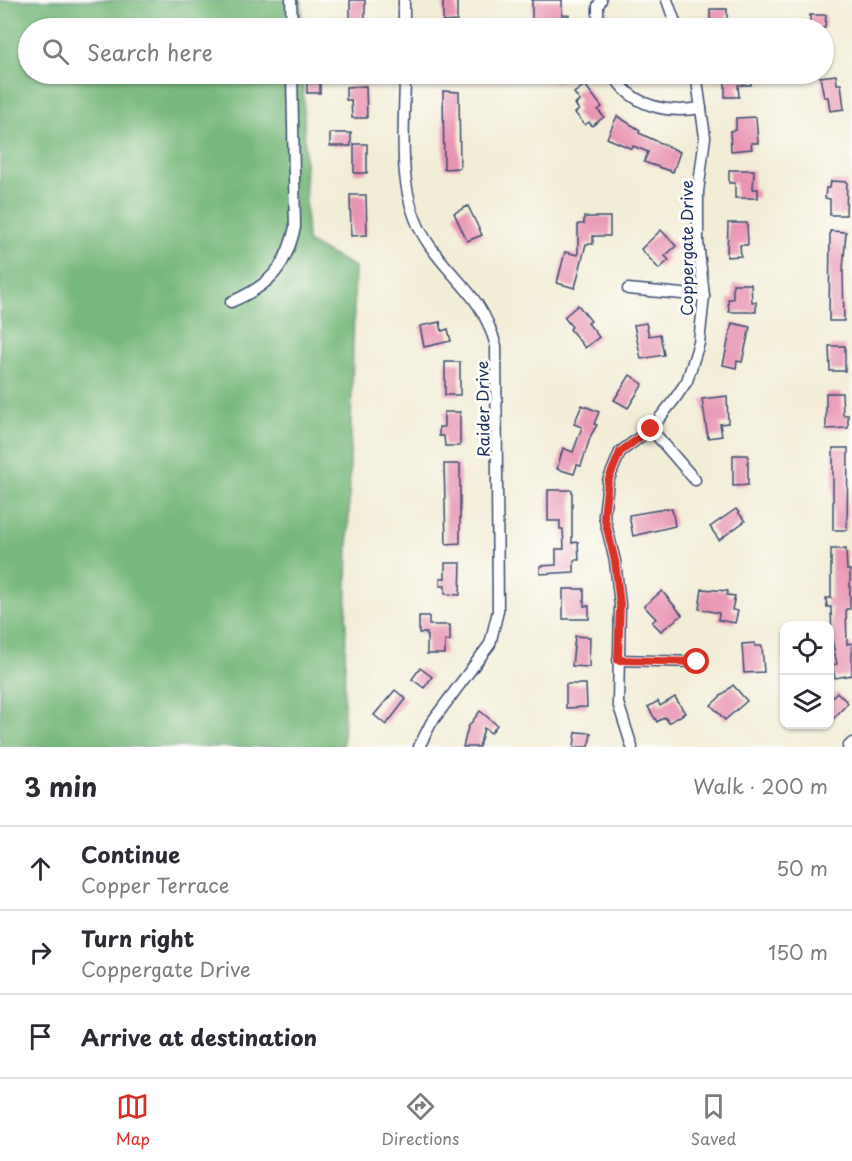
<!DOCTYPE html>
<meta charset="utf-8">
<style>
:root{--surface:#fff;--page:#f7f7f7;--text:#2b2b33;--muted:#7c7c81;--line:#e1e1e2;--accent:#d93025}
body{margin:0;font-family:"Playpen Sans",sans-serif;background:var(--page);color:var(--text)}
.controls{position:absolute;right:18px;bottom:18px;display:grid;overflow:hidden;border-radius:12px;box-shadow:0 2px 4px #0004}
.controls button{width:54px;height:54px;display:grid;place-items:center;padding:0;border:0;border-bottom:2px solid var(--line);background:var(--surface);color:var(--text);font:30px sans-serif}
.stop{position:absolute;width:18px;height:18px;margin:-14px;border:4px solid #d93025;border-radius:50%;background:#fff}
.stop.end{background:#d93025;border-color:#fff;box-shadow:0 2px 6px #0008}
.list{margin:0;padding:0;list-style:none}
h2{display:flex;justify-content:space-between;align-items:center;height:78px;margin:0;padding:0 24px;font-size:26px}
h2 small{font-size:20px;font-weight:400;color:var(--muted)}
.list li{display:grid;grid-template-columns:39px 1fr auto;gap:18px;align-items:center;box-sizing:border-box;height:84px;padding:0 24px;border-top:2px solid var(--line)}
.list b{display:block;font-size:22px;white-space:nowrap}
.list p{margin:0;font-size:20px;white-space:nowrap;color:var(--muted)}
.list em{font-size:20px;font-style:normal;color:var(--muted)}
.icon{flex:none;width:33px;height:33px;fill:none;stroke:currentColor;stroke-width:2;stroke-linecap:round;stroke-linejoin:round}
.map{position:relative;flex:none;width:852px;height:747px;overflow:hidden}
.search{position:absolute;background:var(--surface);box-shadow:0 2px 4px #0004;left:18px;right:18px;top:18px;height:66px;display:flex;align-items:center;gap:15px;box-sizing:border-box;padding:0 21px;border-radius:33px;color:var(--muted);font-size:22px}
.sheet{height:330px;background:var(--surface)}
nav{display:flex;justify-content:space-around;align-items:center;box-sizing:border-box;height:84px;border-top:2px solid var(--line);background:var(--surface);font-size:16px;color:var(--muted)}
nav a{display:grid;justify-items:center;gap:3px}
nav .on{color:var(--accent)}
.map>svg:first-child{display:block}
</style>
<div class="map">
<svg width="852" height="747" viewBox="0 0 852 747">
<rect width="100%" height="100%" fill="#fdfcf7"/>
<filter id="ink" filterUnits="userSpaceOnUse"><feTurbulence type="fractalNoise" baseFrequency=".0167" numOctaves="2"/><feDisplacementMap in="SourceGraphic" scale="12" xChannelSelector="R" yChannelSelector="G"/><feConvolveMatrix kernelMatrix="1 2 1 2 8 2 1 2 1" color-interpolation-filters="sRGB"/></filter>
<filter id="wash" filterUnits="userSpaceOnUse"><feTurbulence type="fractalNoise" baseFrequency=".008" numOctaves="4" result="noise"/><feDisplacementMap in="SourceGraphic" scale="24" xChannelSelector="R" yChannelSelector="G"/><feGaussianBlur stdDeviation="1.35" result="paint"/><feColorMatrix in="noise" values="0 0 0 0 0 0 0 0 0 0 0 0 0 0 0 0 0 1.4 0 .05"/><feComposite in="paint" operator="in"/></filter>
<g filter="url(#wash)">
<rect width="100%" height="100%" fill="#f2edd7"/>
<!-- forest -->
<path fill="#77b87b" stroke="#49746c" stroke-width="1.5" d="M 0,0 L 301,0 L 302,28 L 28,28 L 28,74 L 303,74 L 307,242 L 355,267 L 343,747 L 0,747 Z"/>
<g id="blocks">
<!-- building -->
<g fill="#e894b3">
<rect x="350" y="0" width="15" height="21"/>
<path d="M 443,0 L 457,0 L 457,21 L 443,22 Z"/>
<path d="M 532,0 L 562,0 L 562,15 L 569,15 L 569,28 L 539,28 L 539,23 L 532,23 Z"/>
<rect x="710" y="9" width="17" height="19"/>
<path d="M 810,15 L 826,15 L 825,28 L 810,28 Z"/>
<path d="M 551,74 L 578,74 L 578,75 L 554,83 Z"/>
<path d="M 730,74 L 751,74 L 751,85 L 738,85 L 739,97 L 725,97 L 725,80 L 731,79 Z"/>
<path d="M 836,75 L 837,84 L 841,84 L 844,109 L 830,111 L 828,97 L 824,97 L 820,77 Z"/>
<rect x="307" y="83" width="13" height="10"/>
<path d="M 585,85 L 602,107 L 598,110 L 604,117 L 592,126 L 589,122 L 585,125 L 575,113 L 579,110 L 575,104 L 580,101 L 574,93 Z"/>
<path d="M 366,86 L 367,118 L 352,118 L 351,100 L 346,100 L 346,87 Z"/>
<path d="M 443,91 L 459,92 L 460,168 L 444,169 Z"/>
<path d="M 617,116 L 640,130 L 639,133 L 680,152 L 673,172 L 644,162 L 648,152 L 633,146 L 632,149 L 607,138 Z"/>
<path d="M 756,117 L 758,143 L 751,143 L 752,149 L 731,151 L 730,131 L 736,130 L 736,118 Z"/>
<rect x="330" y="133" width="21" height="13"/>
<rect x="354" y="144" width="13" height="29"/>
<path d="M 729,170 L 754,170 L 753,189 L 758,189 L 758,198 L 735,198 L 735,183 L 729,183 Z"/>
<path d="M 831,181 L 847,182 L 846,215 L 830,215 L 830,199 L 825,198 L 826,188 L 830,188 Z"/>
<path d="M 350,195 L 366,195 L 367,235 L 351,236 Z"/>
<path d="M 468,206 L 482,235 L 467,241 L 454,213 Z"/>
<path d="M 584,217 L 610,217 L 610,236 L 593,236 L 593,244 L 586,244 L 575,288 L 557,283 L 565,252 L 578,255 L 578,224 L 584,224 Z"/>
<path d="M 728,223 L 747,223 L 748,245 L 740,245 L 741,256 L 727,257 Z"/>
<path d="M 661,230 L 676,246 L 665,256 L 669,260 L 659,269 L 641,249 Z"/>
<path d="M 830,231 L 846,232 L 843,270 L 844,321 L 829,321 Z"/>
<path d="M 733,284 L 751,284 L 752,302 L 756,302 L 756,312 L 729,312 L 728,299 L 733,299 Z"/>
<path d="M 578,305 L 591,321 L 588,323 L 599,337 L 585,348 L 570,329 L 572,327 L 564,317 Z"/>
<path d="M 440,322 L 442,331 L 448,329 L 451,341 L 424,347 L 420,326 Z"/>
<path d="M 646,323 L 649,336 L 660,334 L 664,355 L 641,359 L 634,325 Z"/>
<path d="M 732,323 L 750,327 L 742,362 L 737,361 L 736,368 L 723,365 Z"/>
<path d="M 829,346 L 845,346 L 845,371 L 830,371 Z"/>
<rect x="445" y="362" width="15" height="33"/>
<path d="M 630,375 L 643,384 L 628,408 L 614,400 Z"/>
<path d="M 826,393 L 842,393 L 843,415 L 848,415 L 848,428 L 826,429 Z"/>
<path d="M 727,396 L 728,423 L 720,424 L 722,436 L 708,438 L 702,399 Z"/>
<path d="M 582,405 L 599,412 L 594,424 L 597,425 L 591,435 L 581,466 L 577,465 L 574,474 L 557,469 L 563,448 L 573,452 L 582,427 L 574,424 Z"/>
<path d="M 444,412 L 460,412 L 460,446 L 445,446 L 444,436 L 439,436 L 439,427 L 444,427 Z"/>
<path d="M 833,448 L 848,448 L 847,530 L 833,530 Z"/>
<path d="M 733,455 L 748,455 L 748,485 L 733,486 Z"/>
<path d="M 444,464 L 460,464 L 460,543 L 446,544 Z"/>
<path d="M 548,490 L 572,490 L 572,543 L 578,542 L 579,560 L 574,560 L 574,572 L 540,574 L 540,566 L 556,565 L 556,549 L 564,549 L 563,529 L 560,529 L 560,521 L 548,521 Z"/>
<path d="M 665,509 L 672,509 L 675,526 L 633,536 L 629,515 Z"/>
<path d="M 736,509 L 745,521 L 719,540 L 710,527 Z"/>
<path d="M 831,549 L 846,549 L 847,570 L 850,570 L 850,609 L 846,609 L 847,644 L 852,643 L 852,675 L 835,678 L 832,665 L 837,664 L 832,640 L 831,607 L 827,607 L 826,598 L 831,598 Z"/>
<path d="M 445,563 L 461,563 L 460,595 L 445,594 L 445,586 L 440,586 L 440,578 L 445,578 Z"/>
<path d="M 563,589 L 584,589 L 584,606 L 589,606 L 589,619 L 563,619 Z"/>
<path d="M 702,589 L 728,591 L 727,595 L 735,596 L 732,610 L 738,611 L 735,623 L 718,620 L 719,613 L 699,609 Z"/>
<path d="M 662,591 L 682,615 L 661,631 L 652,622 L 656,619 L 644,606 Z"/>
<path d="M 419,616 L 429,616 L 429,625 L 450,625 L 450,641 L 445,641 L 445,654 L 427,654 L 427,633 L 419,633 Z"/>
<path d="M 575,636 L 590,637 L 589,667 L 572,666 Z"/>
<path d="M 755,643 L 755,646 L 762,646 L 764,672 L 744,673 L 742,644 Z"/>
<path d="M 420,668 L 432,677 L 424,688 L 412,679 Z"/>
<path d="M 566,684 L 586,684 L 587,707 L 566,708 Z"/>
<path d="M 733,685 L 747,701 L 725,720 L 711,705 Z"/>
<path d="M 395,690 L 406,699 L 386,725 L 374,715 Z"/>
<path d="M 837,692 L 848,703 L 830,722 L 830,699 Z"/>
<path d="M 675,697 L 685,713 L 669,723 L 665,717 L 657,722 L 648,707 L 658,701 L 660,706 Z"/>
<path d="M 480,711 L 497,725 L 491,733 L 484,728 L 479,747 L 463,747 L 468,727 Z"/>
<path d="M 576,732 L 591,733 L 589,747 L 574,747 Z"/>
</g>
</g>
</g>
<g filter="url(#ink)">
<use href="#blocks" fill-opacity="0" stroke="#3b4c70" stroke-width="1.5"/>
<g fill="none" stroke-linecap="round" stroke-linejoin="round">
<defs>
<g id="minor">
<path d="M 291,0 L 292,28"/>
<path d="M 404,0 L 404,28"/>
<path d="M 667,0 L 677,28"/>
<path d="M 598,28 L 598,6 L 601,0"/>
<path d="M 405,74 C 405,127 395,192 426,240 C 453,282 481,292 496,346 L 498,611 L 490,644 L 431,723 L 419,747"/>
<path d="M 613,74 C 631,106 666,114 701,108"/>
<path d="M 628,289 L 704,296"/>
<path d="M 231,302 C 269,286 286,268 295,227 L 292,74"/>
<path d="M 651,429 L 695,480"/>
<path d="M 618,660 L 697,662"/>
<path d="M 632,747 L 618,703 L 620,605 L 615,561 L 604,516 L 608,481 L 620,452 L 651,429 L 674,400 L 687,381 L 699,343 L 704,296 L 698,242 L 698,192 L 705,137 L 696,74"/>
<path d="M 848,747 L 852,743"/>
</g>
</defs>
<!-- minor casing -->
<use href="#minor" stroke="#3b4c70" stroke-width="13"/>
<!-- minor -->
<use href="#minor" stroke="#fff" stroke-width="10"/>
</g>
</g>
<g fill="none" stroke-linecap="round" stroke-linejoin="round" filter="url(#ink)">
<!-- route -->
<path stroke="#d93025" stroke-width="8" d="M 651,429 L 620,452 L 608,481 L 604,516 L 615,561 L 620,605 L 618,660 L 697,662"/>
</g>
<g text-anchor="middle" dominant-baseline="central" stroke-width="6" stroke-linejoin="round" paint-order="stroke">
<!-- street labels -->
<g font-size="16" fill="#1b2f5e" stroke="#fdfcf7">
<text transform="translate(686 248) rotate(-90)">Coppergate Drive</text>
<text transform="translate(482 409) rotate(-91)">Raider Drive</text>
</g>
</g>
</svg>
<div class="controls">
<button><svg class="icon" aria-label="locate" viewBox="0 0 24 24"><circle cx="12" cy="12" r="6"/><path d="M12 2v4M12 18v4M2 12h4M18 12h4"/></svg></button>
<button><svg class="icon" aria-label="layers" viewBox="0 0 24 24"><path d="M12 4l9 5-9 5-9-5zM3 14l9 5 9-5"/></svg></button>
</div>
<div class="stop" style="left:697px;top:662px"></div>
<div class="stop end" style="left:651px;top:429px"></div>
<div class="search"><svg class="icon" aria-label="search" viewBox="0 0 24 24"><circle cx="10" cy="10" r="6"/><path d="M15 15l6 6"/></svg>Search here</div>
</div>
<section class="sheet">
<h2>3 min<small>Walk · 200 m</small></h2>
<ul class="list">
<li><svg class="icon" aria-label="ahead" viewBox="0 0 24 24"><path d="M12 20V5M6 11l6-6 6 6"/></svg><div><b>Continue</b><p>Copper Terrace</p></div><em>50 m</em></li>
<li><svg class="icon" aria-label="right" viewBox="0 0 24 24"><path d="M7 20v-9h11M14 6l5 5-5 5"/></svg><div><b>Turn right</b><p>Coppergate Drive</p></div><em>150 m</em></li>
<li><svg class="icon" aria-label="arrive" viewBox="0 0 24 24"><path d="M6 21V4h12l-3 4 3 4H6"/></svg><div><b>Arrive at destination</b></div></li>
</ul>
</section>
<nav>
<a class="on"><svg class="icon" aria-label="map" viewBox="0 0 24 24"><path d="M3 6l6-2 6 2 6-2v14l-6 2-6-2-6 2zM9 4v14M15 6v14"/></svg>Map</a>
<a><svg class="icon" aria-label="directions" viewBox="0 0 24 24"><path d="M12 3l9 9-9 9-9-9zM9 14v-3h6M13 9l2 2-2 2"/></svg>Directions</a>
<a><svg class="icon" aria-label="saved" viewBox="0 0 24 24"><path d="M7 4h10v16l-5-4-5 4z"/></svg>Saved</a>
</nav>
